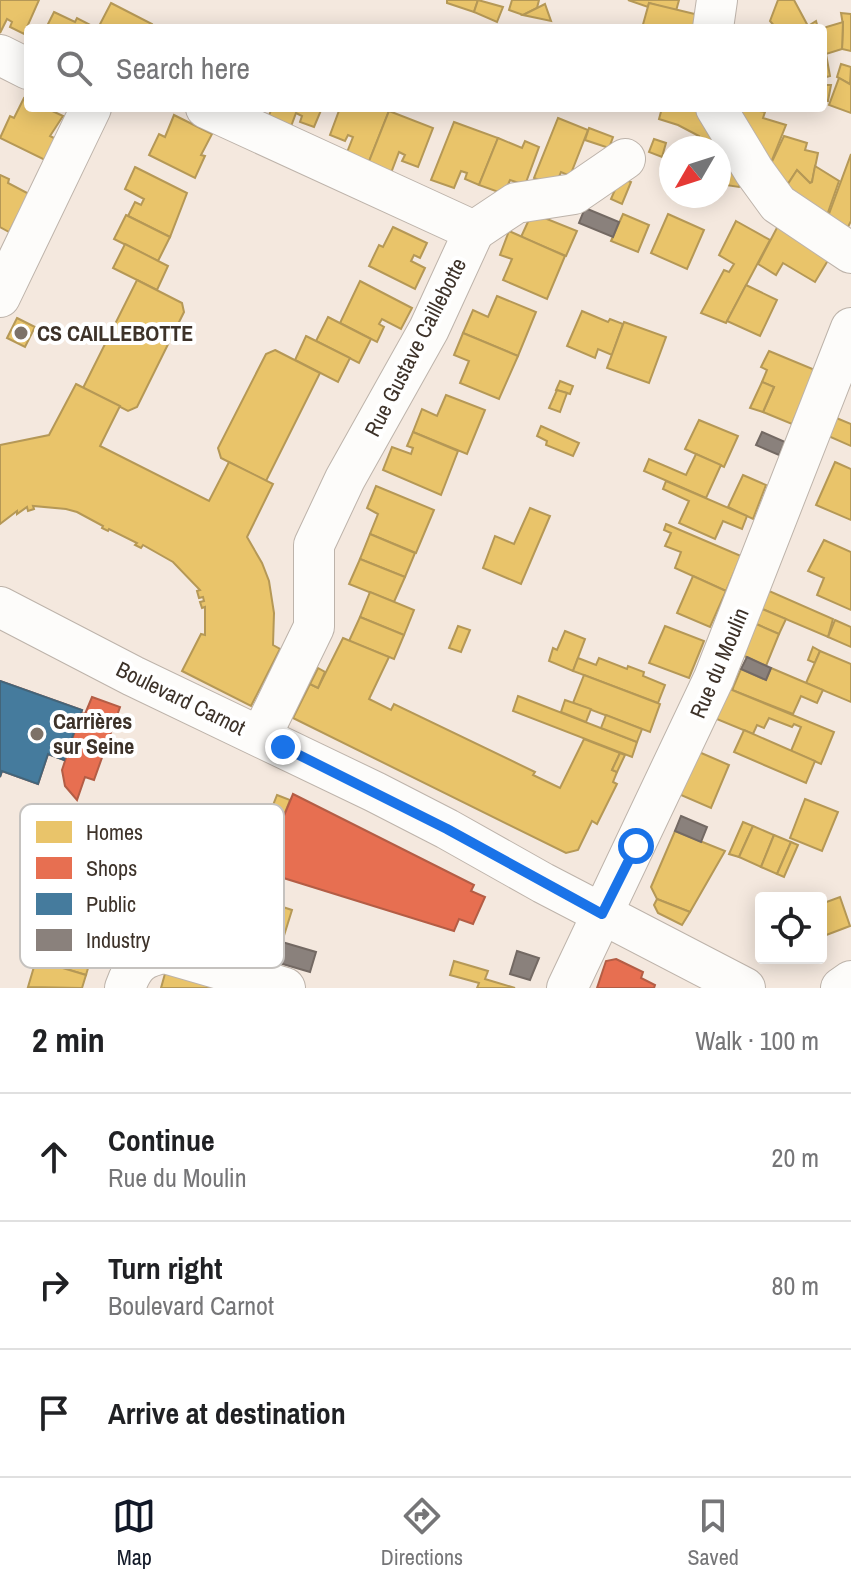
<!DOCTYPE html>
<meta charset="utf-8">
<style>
:root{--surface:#fff;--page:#f2f2f2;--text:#202124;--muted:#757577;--line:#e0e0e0;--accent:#111827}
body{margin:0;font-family:"Archivo Narrow",sans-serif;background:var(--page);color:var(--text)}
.controls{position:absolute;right:24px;bottom:24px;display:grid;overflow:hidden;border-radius:8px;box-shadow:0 4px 20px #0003}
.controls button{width:72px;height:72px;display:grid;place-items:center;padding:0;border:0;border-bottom:2px solid var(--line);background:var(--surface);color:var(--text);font:40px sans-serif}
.compass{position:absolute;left:659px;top:136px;width:72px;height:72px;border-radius:50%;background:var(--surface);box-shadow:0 4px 20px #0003;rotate:231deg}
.stop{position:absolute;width:24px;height:24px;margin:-18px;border:6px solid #1a73e8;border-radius:50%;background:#fff}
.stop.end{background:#1a73e8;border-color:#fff;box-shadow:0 2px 8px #0008}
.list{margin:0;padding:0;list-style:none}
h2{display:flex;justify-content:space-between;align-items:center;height:104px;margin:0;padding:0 32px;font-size:34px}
h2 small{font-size:26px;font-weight:400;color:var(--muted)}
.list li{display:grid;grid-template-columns:52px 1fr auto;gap:24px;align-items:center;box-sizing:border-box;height:128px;padding:0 32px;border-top:2px solid var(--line)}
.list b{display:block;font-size:30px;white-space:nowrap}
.list p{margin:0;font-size:26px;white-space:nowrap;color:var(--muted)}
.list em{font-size:26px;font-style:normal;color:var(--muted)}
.icon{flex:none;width:44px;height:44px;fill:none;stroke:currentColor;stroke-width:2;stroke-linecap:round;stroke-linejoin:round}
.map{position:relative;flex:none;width:851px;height:988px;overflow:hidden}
.search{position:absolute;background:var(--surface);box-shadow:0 4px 20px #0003;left:24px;right:24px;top:24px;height:88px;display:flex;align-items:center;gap:20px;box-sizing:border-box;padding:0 28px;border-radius:8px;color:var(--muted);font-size:30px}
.sheet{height:488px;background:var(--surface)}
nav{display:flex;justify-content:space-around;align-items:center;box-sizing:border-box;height:112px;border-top:2px solid var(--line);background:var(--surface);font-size:22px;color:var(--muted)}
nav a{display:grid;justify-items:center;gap:4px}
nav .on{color:var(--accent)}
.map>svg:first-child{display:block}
</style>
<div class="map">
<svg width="851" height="988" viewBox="0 0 851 988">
<rect width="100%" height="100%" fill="#f4e8de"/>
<!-- homes -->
<g fill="#e9c46a" stroke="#b59856" stroke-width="2">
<path d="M 0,0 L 39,0 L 24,34 L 10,27 L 12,22 L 7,19 L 0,33 Z"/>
<path d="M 447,0 L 478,0 L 474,12 L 447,3 Z"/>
<path d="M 478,0 L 503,7 L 497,22 L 474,12 Z"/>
<path d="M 512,0 L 539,0 L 537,8 L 523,15 L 509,10 Z"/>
<path d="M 628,0 L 679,0 L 676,11 L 649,3 L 648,7 Z"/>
<path d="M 778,0 L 794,0 L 808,26 L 816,21 L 818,28 L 776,28 L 770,21 Z"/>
<path d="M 111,3 L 152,24 L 151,28 L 98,28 Z"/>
<path d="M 649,3 L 703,16 L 701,28 L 678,25 L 677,28 L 642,28 Z"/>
<path d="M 545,4 L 551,21 L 523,15 Z"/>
<path d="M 54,12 L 75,22 L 77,18 L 96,28 L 46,28 Z"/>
<path d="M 841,13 L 851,14 L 851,51 L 842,49 L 843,25 Z"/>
<path d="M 843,22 L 842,49 L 823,55 L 823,28 Z"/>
<path d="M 826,54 L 830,76 L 823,78 L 823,55 Z"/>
<path d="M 841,64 L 851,67 L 850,84 L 837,77 Z"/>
<path d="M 839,78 L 851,85 L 851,113 L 829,105 Z"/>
<path d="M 823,85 L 831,85 L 828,101 L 823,100 Z"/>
<path d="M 24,98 L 28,99 L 28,108 L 46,108 L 63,116 L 50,136 L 56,139 L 45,160 L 0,138 L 10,116 L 14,118 Z"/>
<path d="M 272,108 L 322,108 L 314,127 L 300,122 L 302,116 L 296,113 L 289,132 L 266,123 Z"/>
<path d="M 340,108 L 390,108 L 368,164 L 346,155 L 353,137 L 348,135 L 345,141 L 330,135 Z"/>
<path d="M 662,108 L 689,108 L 700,112 L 721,148 L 719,152 L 719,148 L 693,148 L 699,136 L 678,125 L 659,119 Z"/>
<path d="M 732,108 L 760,108 L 759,111 L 765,112 L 763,118 L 786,125 L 768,170 Z"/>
<path d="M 389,111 L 433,128 L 418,167 L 402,161 L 405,155 L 399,152 L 391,173 L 368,164 Z"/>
<path d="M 174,115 L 212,134 L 201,155 L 205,156 L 195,178 L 149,155 L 159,134 L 165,137 Z"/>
<path d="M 558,118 L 588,130 L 570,176 L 561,172 L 555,186 L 534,178 Z"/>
<path d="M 454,122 L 498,138 L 479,185 L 465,179 L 467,173 L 461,171 L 454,188 L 431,180 Z"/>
<path d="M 589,128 L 613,137 L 609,148 L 585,140 Z"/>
<path d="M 784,136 L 807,143 L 805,150 L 818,153 L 812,182 L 810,183 L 797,170 L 784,190 L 768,170 Z"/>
<path d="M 498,138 L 522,148 L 525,141 L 539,147 L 525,185 L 510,180 L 504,194 L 479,185 Z"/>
<path d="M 654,139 L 666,143 L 662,157 L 649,152 Z"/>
<path d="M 721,148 L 743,177 L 739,187 L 719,184 Z"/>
<path d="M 851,154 L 851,221 L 845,233 L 826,222 Z"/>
<path d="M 815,166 L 839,181 L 825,221 L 784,190 L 797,170 L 810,183 L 812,182 Z"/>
<path d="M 135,167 L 187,193 L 170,237 L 128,216 L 135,202 L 141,205 L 144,199 L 125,189 Z"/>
<path d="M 0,175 L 9,179 L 8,183 L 29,194 L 9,232 L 0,227 Z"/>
<path d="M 620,178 L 631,182 L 622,204 L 611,199 Z"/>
<path d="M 532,213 L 577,231 L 566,256 L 521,237 Z"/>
<path d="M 623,214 L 649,225 L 638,252 L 611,241 Z"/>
<path d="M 668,214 L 704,230 L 687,269 L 651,253 Z"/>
<path d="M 126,215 L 170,237 L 158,261 L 114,239 Z"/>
<path d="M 736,221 L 770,240 L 726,323 L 701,313 L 724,270 L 729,272 L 734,264 L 719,255 Z"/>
<path d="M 780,222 L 830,257 L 815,282 L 783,263 L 776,275 L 758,264 Z"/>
<path d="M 393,227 L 427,243 L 420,258 L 414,255 L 411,261 L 425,268 L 415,289 L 369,266 L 379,245 L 383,247 Z"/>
<path d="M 509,231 L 565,256 L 547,299 L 503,280 L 512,259 L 500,255 Z"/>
<path d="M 125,244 L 168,266 L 157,290 L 113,268 Z"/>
<path d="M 137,280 L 182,303 L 184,312 L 137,407 L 128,411 L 83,388 Z"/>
<path d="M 360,281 L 412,308 L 401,329 L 382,319 L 379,324 L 384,327 L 377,342 L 340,323 Z"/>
<path d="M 746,285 L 777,300 L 760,336 L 727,321 Z"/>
<path d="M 497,296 L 536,312 L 518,356 L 463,333 L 473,310 L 488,317 Z"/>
<path d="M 582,311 L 608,322 L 610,319 L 623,324 L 612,355 L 598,349 L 595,358 L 567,346 Z"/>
<path d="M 328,317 L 371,339 L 359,363 L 316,341 Z"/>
<path d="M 17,318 L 35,327 L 25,347 L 7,338 Z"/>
<path d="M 624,322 L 666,337 L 649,383 L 607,368 Z"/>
<path d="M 463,333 L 518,356 L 499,399 L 460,383 L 469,361 L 454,355 Z"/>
<path d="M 306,336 L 350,358 L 338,382 L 295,360 Z"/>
<path d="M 275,350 L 320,373 L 266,481 L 221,458 L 218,448 L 266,354 Z"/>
<path d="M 769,351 L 815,370 L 792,424 L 763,412 L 774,387 L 762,382 L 767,370 L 761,367 Z"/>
<path d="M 560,381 L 573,386 L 570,394 L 556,390 Z"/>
<path d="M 762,382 L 774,387 L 763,412 L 750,408 Z"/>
<path d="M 76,384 L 120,406 L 100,446 L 209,501 L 229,462 L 273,484 L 247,537 L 262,563 L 269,581 L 274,613 L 273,645 L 280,649 L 251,706 L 182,671 L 201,634 L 205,635 L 205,607 L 202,608 L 200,602 L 204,601 L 203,597 L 199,598 L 197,591 L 200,590 L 173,562 L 143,545 L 141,548 L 135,545 L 137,543 L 109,529 L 108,531 L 102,528 L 103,526 L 77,512 L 66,509 L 33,506 L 34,509 L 28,511 L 27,507 L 17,514 L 17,511 L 0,524 L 0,445 L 49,435 Z"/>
<path d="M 557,390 L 567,393 L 560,412 L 549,408 Z"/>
<path d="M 446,395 L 485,410 L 467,454 L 413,432 L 422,409 L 437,416 Z"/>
<path d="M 834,417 L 851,424 L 851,446 L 826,435 Z"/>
<path d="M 699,420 L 738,436 L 724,467 L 685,449 Z"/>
<path d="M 541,426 L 579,443 L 573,456 L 546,445 L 547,441 L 537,436 Z"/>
<path d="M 413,432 L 458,451 L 441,495 L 383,470 L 392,447 L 411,454 L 413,448 L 407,446 Z"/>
<path d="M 696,454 L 721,465 L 706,498 L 644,471 L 649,459 L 686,475 Z"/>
<path d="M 835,462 L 851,469 L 851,520 L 816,505 Z"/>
<path d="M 743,475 L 766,485 L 753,519 L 728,507 Z"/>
<path d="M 666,481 L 747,516 L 742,529 L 723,521 L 715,539 L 679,523 L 689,501 L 663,489 Z"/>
<path d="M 376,486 L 434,510 L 416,553 L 370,534 L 378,514 L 367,508 Z"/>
<path d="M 530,508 L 550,516 L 521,584 L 483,568 L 495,536 L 514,544 Z"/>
<path d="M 666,524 L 741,556 L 726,591 L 675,568 L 681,552 L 665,546 L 671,533 L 664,530 Z"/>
<path d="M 370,534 L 415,553 L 405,577 L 360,559 Z"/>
<path d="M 824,540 L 851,552 L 851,610 L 817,595 L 824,578 L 808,571 Z"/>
<path d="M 360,559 L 405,577 L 394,602 L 349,584 Z"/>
<path d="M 693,576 L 726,591 L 710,627 L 677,613 Z"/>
<path d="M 760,587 L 833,619 L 828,637 L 753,605 Z"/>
<path d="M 370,592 L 414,610 L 404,635 L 360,617 Z"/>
<path d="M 753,605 L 786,619 L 779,634 L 747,620 Z"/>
<path d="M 360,617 L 404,635 L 394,659 L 349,641 Z"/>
<path d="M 747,620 L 779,634 L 766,666 L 733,651 Z"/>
<path d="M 835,620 L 851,627 L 851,647 L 828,637 Z"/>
<path d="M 458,626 L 470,630 L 461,652 L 449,648 Z"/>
<path d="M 665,626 L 704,641 L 689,678 L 649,663 Z"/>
<path d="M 565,631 L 585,639 L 573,671 L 549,661 L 553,648 L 557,650 Z"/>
<path d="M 343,638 L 389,657 L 369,699 L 391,710 L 394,704 L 535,772 L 533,775 L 560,788 L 584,739 L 620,753 L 612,770 L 617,772 L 613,782 L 617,784 L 597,824 L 592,821 L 578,850 L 566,853 L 293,718 L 310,684 L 318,688 Z"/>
<path d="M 813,647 L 820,651 L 815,663 L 808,660 Z"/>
<path d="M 820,651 L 851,664 L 851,702 L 806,683 Z"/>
<path d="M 578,658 L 596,665 L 599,658 L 627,669 L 628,666 L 644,672 L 643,676 L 665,685 L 658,703 L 573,671 Z"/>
<path d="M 318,668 L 325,672 L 318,688 L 310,684 Z"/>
<path d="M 771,668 L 823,690 L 817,703 L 801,696 L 793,714 L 732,690 L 741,669 L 766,680 Z"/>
<path d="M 584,675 L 660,704 L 650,732 L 573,703 Z"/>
<path d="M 721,683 L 733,688 L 732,690 L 834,732 L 821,764 L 791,751 L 801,727 L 794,724 L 792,727 L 769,718 L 764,728 L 757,725 L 753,734 L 707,715 Z"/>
<path d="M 518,696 L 637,742 L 632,757 L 513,711 Z"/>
<path d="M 565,700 L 591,709 L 586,722 L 561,712 Z"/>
<path d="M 606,715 L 642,729 L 637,742 L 601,728 Z"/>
<path d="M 744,730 L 815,761 L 806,783 L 734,752 Z"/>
<path d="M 692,749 L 729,765 L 711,808 L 674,792 Z"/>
<path d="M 620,753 L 625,755 L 617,772 L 612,770 Z"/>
<path d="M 277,795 L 290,800 L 281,823 L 268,818 Z"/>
<path d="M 805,799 L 838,812 L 822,851 L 790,838 Z"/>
<path d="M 743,822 L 753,826 L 739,857 L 729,854 Z"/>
<path d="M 753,826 L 774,835 L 761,867 L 739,857 Z"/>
<path d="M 675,831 L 725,851 L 690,912 L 657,899 L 651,887 Z"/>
<path d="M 774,835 L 791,842 L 777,874 L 761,867 Z"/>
<path d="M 791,842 L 798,845 L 784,877 L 777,874 Z"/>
<path d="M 840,897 L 850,926 L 821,937 L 821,904 Z"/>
<path d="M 657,899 L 690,912 L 682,925 L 658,913 L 654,905 Z"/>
<path d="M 261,900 L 292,910 L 282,942 L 250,933 Z"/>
<path d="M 44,933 L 94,948 L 86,975 L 36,960 Z"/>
<path d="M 36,960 L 86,975 L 82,988 L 28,987 Z"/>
<path d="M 454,961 L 488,971 L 485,979 L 515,988 L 477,988 L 479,983 L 450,975 Z"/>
<path d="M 166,970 L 214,988 L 161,988 Z"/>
</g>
<!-- shops -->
<g fill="#e76f51" stroke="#b45d45" stroke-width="2">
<path d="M 0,681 L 82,710 L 64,760 L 48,754 L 38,784 L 2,771 L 0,777 Z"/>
<path d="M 92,697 L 120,707 L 94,780 L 85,777 L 77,800 L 65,786 L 62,770 L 81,713 L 85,714 Z"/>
<path d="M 293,794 L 474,885 L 471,891 L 485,897 L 473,924 L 459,919 L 454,931 L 261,871 Z"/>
<path d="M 616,959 L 643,972 L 641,978 L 655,985 L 654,988 L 597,988 L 606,961 Z"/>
</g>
<!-- public -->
<path fill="#457b9d" stroke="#43657a" stroke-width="2" d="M 0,681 L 82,710 L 64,760 L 48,754 L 38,784 L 2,771 L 0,777 Z"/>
<!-- industry -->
<g fill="#8a817c" stroke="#736963" stroke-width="2">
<path d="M 585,208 L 619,222 L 613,237 L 579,223 Z"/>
<path d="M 762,432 L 785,442 L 779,455 L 756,445 Z"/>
<path d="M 747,657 L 771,668 L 766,680 L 741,669 Z"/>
<path d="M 681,816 L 707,827 L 701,842 L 675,831 Z"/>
<path d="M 282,942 L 316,952 L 310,972 L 276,962 Z"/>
<path d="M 517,951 L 539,958 L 530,980 L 510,974 Z"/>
</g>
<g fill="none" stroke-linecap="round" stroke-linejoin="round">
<defs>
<g id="minor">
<path d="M 713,28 L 717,0"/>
<path d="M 0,55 L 28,69"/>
<path d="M 206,108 L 474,231 L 429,329 L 345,479 L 314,545 L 314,627 L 261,736"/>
<path d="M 716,108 L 754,171 L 778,204 L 851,253"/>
<path d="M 474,231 L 516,203 L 574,194 L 625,159"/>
<path d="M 0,297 L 91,108"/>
<path d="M 0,607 L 133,676 L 375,792 L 447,829 L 543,883 L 745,988"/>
<path d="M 125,988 C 133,965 141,957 165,953 L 285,988"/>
<path d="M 567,988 L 714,678 L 851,328"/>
<path d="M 841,988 L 851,981"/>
</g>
</defs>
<!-- minor casing -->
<use href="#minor" stroke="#bdb3aa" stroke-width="42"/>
<!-- minor -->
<use href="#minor" stroke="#fdfcfa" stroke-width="40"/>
</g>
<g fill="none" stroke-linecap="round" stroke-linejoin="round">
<!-- route -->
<path stroke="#1a73e8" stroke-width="10" d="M 283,747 L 447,829 L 602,914 L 636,846"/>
</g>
<!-- markers -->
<g fill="#7d7268" stroke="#fff" stroke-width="3">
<circle cx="21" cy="333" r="8"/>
<circle cx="37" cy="734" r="8"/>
</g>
<g text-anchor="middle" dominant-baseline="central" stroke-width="8" stroke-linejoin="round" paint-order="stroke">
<!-- poi labels -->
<g font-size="22" font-weight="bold" fill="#3d3229" stroke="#fff" text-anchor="start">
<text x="37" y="333">CS CAILLEBOTTE</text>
<text x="53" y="721">Carrières<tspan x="53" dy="25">sur Seine</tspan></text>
</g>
<!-- street labels -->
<g font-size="22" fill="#3d3229" stroke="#fff">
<text transform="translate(415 347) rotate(-63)">Rue Gustave Caillebotte</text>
<text transform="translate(719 663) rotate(-67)">Rue du Moulin</text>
<text transform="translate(181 698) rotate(26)">Boulevard Carnot</text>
</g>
</g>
<!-- legend -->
<rect x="20" y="804" width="264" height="164" rx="12" fill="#fff" stroke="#c5c2bf" stroke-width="2"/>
<rect x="36" y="821" width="36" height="22" fill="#e9c46a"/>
<rect x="36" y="857" width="36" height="22" fill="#e76f51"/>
<rect x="36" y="893" width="36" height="22" fill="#457b9d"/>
<rect x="36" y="929" width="36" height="22" fill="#8a817c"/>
<g font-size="22" fill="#3d3229">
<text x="86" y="840">Homes</text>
<text x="86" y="876">Shops</text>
<text x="86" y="912">Public</text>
<text x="86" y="948">Industry</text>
</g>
</svg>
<div class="controls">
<button><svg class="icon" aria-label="locate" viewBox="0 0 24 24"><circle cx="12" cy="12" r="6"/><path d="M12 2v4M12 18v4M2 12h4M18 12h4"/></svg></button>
</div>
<svg class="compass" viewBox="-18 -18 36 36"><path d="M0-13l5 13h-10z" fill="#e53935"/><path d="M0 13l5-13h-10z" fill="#757577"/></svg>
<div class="stop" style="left:636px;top:846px"></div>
<div class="stop end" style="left:283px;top:747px"></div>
<div class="search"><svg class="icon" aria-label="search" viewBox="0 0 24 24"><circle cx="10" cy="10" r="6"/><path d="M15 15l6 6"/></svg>Search here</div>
</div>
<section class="sheet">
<h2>2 min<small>Walk · 100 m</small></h2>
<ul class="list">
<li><svg class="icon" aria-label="ahead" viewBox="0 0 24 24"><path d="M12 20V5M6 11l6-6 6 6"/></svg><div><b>Continue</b><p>Rue du Moulin</p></div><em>20 m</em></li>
<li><svg class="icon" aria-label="right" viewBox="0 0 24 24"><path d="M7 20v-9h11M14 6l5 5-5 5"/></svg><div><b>Turn right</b><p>Boulevard Carnot</p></div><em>80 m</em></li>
<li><svg class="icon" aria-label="arrive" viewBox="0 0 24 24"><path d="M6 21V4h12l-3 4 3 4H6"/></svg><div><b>Arrive at destination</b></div></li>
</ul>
</section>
<nav>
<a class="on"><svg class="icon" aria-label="map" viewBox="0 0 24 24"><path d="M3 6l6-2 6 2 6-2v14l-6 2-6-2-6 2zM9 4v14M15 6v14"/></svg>Map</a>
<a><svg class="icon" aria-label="directions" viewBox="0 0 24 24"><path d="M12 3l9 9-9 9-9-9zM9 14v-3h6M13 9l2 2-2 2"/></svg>Directions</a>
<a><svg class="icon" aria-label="saved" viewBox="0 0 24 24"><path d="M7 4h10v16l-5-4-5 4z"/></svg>Saved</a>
</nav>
